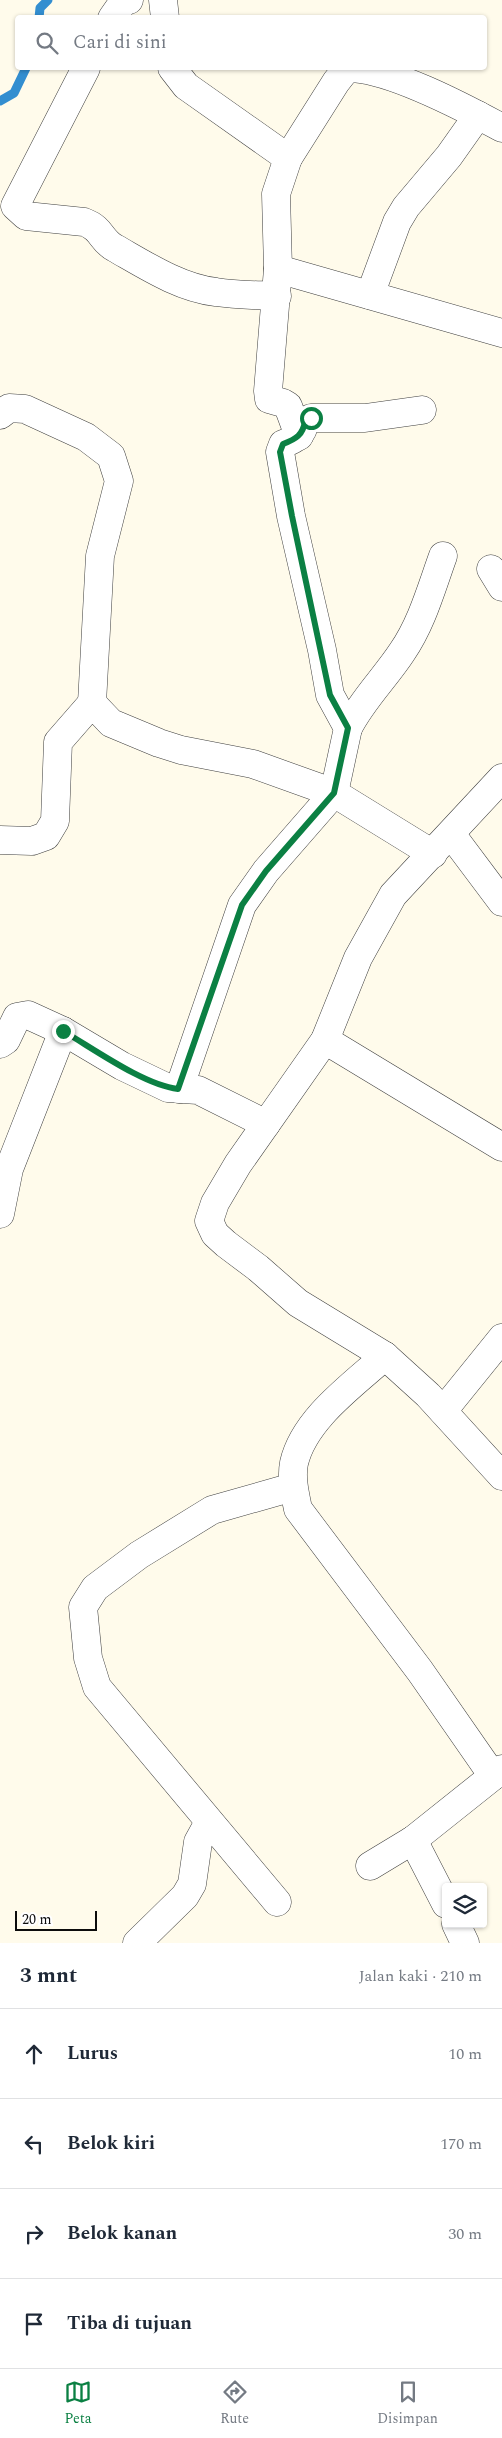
<!DOCTYPE html>
<html lang="id">
<meta charset="utf-8">
<style>
:root{--surface:#fff;--page:#f6f6f7;--text:#1f2937;--muted:#747a83;--line:#e0e1e3;--accent:#0b8043}
body{margin:0;font-family:Spectral,serif;background:var(--page);color:var(--text)}
.controls{position:absolute;right:15px;bottom:15px;display:grid;overflow:hidden;border-radius:5px;box-shadow:0 1px 4px #0004}
.controls button{width:45px;height:45px;display:grid;place-items:center;padding:0;border:0;border-bottom:1px solid var(--line);background:var(--surface);color:var(--text);font:25px sans-serif}
.scale{position:absolute;left:15px;bottom:12px;width:82px;box-sizing:border-box;padding-left:5px;border:2px solid #0c0c0c;border-top:0;font-size:14px;line-height:18px;white-space:nowrap;color:#0c0c0c;-webkit-text-stroke:4px #fff;paint-order:stroke}
.stop{position:absolute;width:15px;height:15px;margin:-11px;border:4px solid #0b8043;border-radius:50%;background:#fff}
.stop.end{background:#0b8043;border-color:#fff;box-shadow:0 1px 5px #0008}
.list{margin:0;padding:0;list-style:none}
h2{display:flex;justify-content:space-between;align-items:center;height:65px;margin:0;padding:0 20px;font-size:21px}
h2 small{font-size:16px;font-weight:400;color:var(--muted)}
.list li{display:grid;grid-template-columns:32px 1fr auto;gap:15px;align-items:center;box-sizing:border-box;height:90px;padding:0 20px;border-top:1px solid var(--line)}
.list b{display:block;font-size:19px;white-space:nowrap}
.list em{font-size:16px;font-style:normal;color:var(--muted)}
.icon{flex:none;width:28px;height:28px;fill:none;stroke:currentColor;stroke-width:2;stroke-linecap:round;stroke-linejoin:round}
.map{position:relative;flex:none;width:502px;height:1943px;overflow:hidden}
.search{position:absolute;background:var(--surface);box-shadow:0 1px 4px #0004;left:15px;right:15px;top:15px;height:55px;display:flex;align-items:center;gap:12px;box-sizing:border-box;padding:0 18px;border-radius:5px;color:var(--muted);font-size:19px}
.sheet{height:425px;background:var(--surface)}
nav{display:flex;justify-content:space-around;align-items:center;box-sizing:border-box;height:70px;border-top:1px solid var(--line);background:var(--surface);font-size:14px;color:var(--muted)}
nav a{display:grid;justify-items:center;gap:2px}
nav .on{color:var(--accent)}
.map>svg:first-child{display:block}
</style>
<div class="map">
<svg width="502" height="1943" viewBox="0 0 502 1943">
<rect width="100%" height="100%" fill="#fffbeb"/>
<g fill="none" stroke-linecap="round" stroke-linejoin="round">
<!-- stream -->
<g stroke="#338ed0" stroke-width="9">
<path d="M 39,18 L 40,8 L 48,0"/>
<path d="M 0,101 L 14,93 L 26,68"/>
</g>
<defs>
<g id="minor">
<path d="M 163,0 L 165,18"/>
<path d="M 112,18 L 124,1 L 129,0"/>
<path d="M 86,68 L 15,206 L 26,216 L 84,222 C 103,229 100,240 115,248 C 145,265 180,288 216,292 C 236,295 257,295 277,296"/>
<path d="M 172,68 L 186,86 L 288,158 L 276,194 L 278,269 L 268,391 L 269,399 L 283,403 L 288,406 L 299,436"/>
<path d="M 288,158 L 336,82 L 347,68 C 388,67 465,108 502,128"/>
<path d="M 278,269 L 502,333"/>
<path d="M 370,295 L 397,222 L 406,207 L 449,156 L 478,115"/>
<path d="M 0,415 L 9,408 L 25,409 L 86,437 L 111,456 L 119,481 L 100,556 L 92,703"/>
<path d="M 491,569 L 502,587"/>
<path d="M 348,728 C 362,700 385,678 402,652 C 422,623 431,589 443,556"/>
<path d="M 502,778 L 393,895 L 358,958 L 325,1040 L 238,1164 L 215,1203 L 209,1221 L 215,1234 L 226,1244 L 258,1268 L 298,1303 L 385,1356 L 428,1395 L 502,1476"/>
<path d="M 451,834 L 502,902"/>
<path d="M 0,840 L 32,841 L 46,836 L 55,821 L 58,742 L 92,703 L 111,723 L 159,743 L 181,750 L 253,764 L 334,793 L 433,854"/>
<path d="M 325,1040 L 502,1147"/>
<path d="M 0,1044 L 6,1040 L 17,1017 L 28,1015 L 63,1031 L 122,1066 L 168,1088 L 198,1090 L 266,1124"/>
<path d="M 179,1089 L 242,905 L 266,871 L 334,793 L 348,728 L 330,695 L 322,650 L 291,516 L 280,452 L 283,444 C 296,439 303,435 305,421 L 311,418 L 365,418 L 422,410"/>
<path d="M 0,1214 L 9,1169 L 63,1031"/>
<path d="M 385,1356 C 353,1385 304,1419 294,1463 C 291,1478 295,1494 298,1509 L 420,1671 L 493,1776"/>
<path d="M 443,1411 L 502,1338"/>
<path d="M 413,1840 L 446,1904"/>
<path d="M 370,1866 L 413,1840 L 502,1769"/>
<path d="M 277,1902 L 97,1687 L 88,1658 L 83,1607 L 95,1588 L 139,1555 L 212,1510 L 293,1487"/>
<path d="M 456,1924 L 465,1943"/>
<path d="M 137,1943 L 185,1896 L 192,1884 L 198,1842 L 209,1822"/>
</g>
</defs>
<!-- minor casing -->
<use href="#minor" stroke="#3f3f3f" stroke-width="29"/>
<!-- minor -->
<use href="#minor" stroke="#fff" stroke-width="28"/>
</g>
<g fill="none" stroke-linecap="round" stroke-linejoin="round">
<!-- route -->
<path stroke="#0b8043" stroke-width="6" d="M 63,1031 C 94,1049 144,1085 178,1089 L 242,905 L 266,871 L 334,793 L 348,728 L 330,695 L 292,516 L 280,452 L 283,444 C 296,439 303,435 305,421 L 311,418"/>
</g>
</svg>
<div class="controls">
<button><svg class="icon" aria-label="layers" viewBox="0 0 24 24"><path d="M12 4l9 5-9 5-9-5zM3 14l9 5 9-5"/></svg></button>
</div>
<div class="scale">20 m</div>
<div class="stop" style="left:311px;top:418px"></div>
<div class="stop end" style="left:63px;top:1031px"></div>
<div class="search"><svg class="icon" aria-label="search" viewBox="0 0 24 24"><circle cx="10" cy="10" r="6"/><path d="M15 15l6 6"/></svg>Cari di sini</div>
</div>
<section class="sheet">
<h2>3 mnt<small>Jalan kaki · 210 m</small></h2>
<ul class="list">
<li><svg class="icon" aria-label="ahead" viewBox="0 0 24 24"><path d="M12 20V5M6 11l6-6 6 6"/></svg><div><b>Lurus</b></div><em>10 m</em></li>
<li><svg class="icon" aria-label="left" viewBox="0 0 24 24"><path d="M17 20v-9H6M10 6l-5 5 5 5"/></svg><div><b>Belok kiri</b></div><em>170 m</em></li>
<li><svg class="icon" aria-label="right" viewBox="0 0 24 24"><path d="M7 20v-9h11M14 6l5 5-5 5"/></svg><div><b>Belok kanan</b></div><em>30 m</em></li>
<li><svg class="icon" aria-label="arrive" viewBox="0 0 24 24"><path d="M6 21V4h12l-3 4 3 4H6"/></svg><div><b>Tiba di tujuan</b></div></li>
</ul>
</section>
<nav>
<a class="on"><svg class="icon" aria-label="map" viewBox="0 0 24 24"><path d="M3 6l6-2 6 2 6-2v14l-6 2-6-2-6 2zM9 4v14M15 6v14"/></svg>Peta</a>
<a><svg class="icon" aria-label="directions" viewBox="0 0 24 24"><path d="M12 3l9 9-9 9-9-9zM9 14v-3h6M13 9l2 2-2 2"/></svg>Rute</a>
<a><svg class="icon" aria-label="saved" viewBox="0 0 24 24"><path d="M7 4h10v16l-5-4-5 4z"/></svg>Disimpan</a>
</nav>
